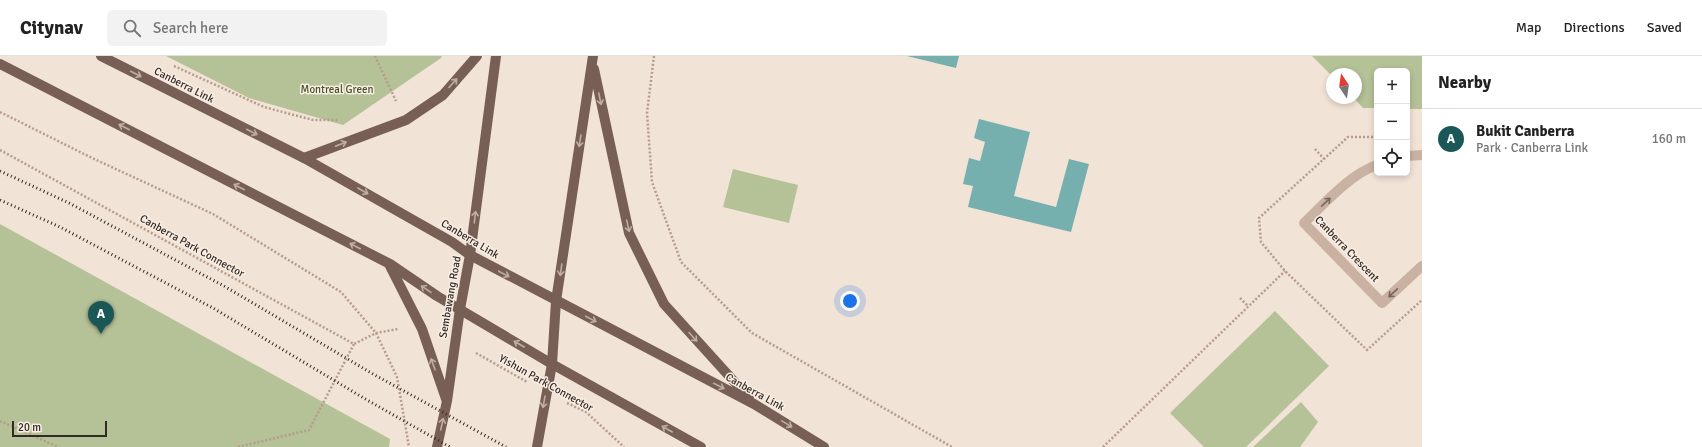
<!DOCTYPE html>
<meta charset="utf-8">
<style>
:root{--surface:#fff;--page:#f2f2f2;--text:#222;--muted:#767676;--line:#e0e0e0;--accent:#1a5757}
body{margin:0;font-family:Signika,sans-serif;background:var(--page);color:var(--text)}
.controls{position:absolute;right:12px;top:12px;display:grid;overflow:hidden;border-radius:6px;box-shadow:0 2px 6px #0003}
.controls button{width:36px;height:36px;display:grid;place-items:center;padding:0;border:0;border-bottom:1px solid var(--line);background:var(--surface);color:var(--text);font:20px sans-serif}
.compass{position:absolute;left:1326px;top:12px;width:36px;height:36px;border-radius:50%;background:var(--surface);box-shadow:0 2px 6px #0003;rotate:347deg}
.scale{position:absolute;left:12px;bottom:10px;width:95px;box-sizing:border-box;padding-left:4px;border:2px solid #342925;border-top:0;font-size:11px;line-height:14px;white-space:nowrap;color:#342925;-webkit-text-stroke:3px #f9eee3;paint-order:stroke}
.you{position:absolute;left:850px;top:245px;width:14px;height:14px;margin:-10px;border:3px solid #fff;border-radius:50%;background:#1a73e8;box-shadow:0 0 0 6px #1a73e833}
.badge{display:grid;place-items:center;width:26px;height:26px;border-radius:50%;background:var(--accent);color:#fff;font-size:13px;font-weight:700}
.pin{position:absolute;translate:-50% -33px;filter:drop-shadow(0 1px 2px #0008)}
.pin::after{content:'';position:absolute;top:21px;width:14px;height:12px;background:inherit;clip-path:polygon(0 0,100% 0,50% 100%)}
.list{margin:0;padding:0;list-style:none}
h2{display:flex;justify-content:space-between;align-items:center;height:52px;margin:0;padding:0 16px;font-size:17px}
h2 small{font-size:13px;font-weight:400;color:var(--muted)}
.list li{display:grid;grid-template-columns:26px 1fr auto;gap:12px;align-items:center;box-sizing:border-box;height:60px;padding:0 16px;border-top:1px solid var(--line)}
.list b{display:block;font-size:15px;white-space:nowrap}
.list p{margin:0;font-size:13px;white-space:nowrap;color:var(--muted)}
.list em{font-size:13px;font-style:normal;color:var(--muted)}
.icon{flex:none;width:22px;height:22px;fill:none;stroke:currentColor;stroke-width:2;stroke-linecap:round;stroke-linejoin:round}
.map{position:relative;flex:none;width:1422px;height:391px;overflow:hidden}
header{display:flex;align-items:center;gap:24px;box-sizing:border-box;height:56px;padding:0 20px;background:var(--surface);border-bottom:1px solid var(--line)}
header strong{font-size:19px}
nav{display:flex;gap:22px;margin-inline-start:auto;font-size:14px}
.search{width:280px;height:36px;background:var(--page);display:flex;align-items:center;gap:10px;box-sizing:border-box;padding:0 14px;border-radius:6px;color:var(--muted);font-size:15px}
main{display:flex}
aside{flex:1;background:var(--surface)}
.map>svg:first-child{display:block}
</style>
<header>
<strong>Citynav</strong>
<div class="search"><svg class="icon" aria-label="search" viewBox="0 0 24 24"><circle cx="10" cy="10" r="6"/><path d="M15 15l6 6"/></svg>Search here</div>
<nav><a>Map</a><a>Directions</a><a>Saved</a></nav>
</header>
<main>
<div class="map">
<svg width="1422" height="391" viewBox="0 0 1422 391">
<rect width="100%" height="100%" fill="#f2e3d7"/>
<!-- green -->
<g fill="#b5c197">
<path d="M 166,0 L 442,0 L 441,2 L 343,69 L 249,42 Z"/>
<path d="M 1312,0 L 1422,0 L 1422,53 L 1407,53 L 1407,15 L 1377,15 L 1377,52 L 1363,52 L 1354,42 L 1356,42 L 1356,18 L 1332,18 L 1332,20 Z"/>
<path d="M 733,113 L 798,129 L 789,167 L 723,151 Z"/>
<path d="M 0,168 L 390,383 L 389,391 L 0,391 Z"/>
<path d="M 1275,255 L 1329,310 L 1246,391 L 1204,391 L 1170,357 Z"/>
<path d="M 1301,346 L 1318,366 L 1300,391 L 1253,391 Z"/>
</g>
<!-- water -->
<g fill="#75afae">
<path d="M 907,0 L 959,0 L 956,12 Z"/>
<path d="M 979,63 L 1030,76 L 1014,140 L 1056,151 L 1069,103 L 1089,108 L 1071,176 L 968,151 L 973,130 L 963,128 L 969,102 L 980,105 L 985,86 L 974,82 Z"/>
</g>
<g fill="none" stroke-linecap="round" stroke-linejoin="round">
<!-- path -->
<g stroke="#b59c8d" stroke-width="2.5" stroke-dasharray="2 2" stroke-linecap="butt">
<path d="M 375,0 L 396,45"/>
<path d="M 654,0 L 647,57 L 652,126 L 681,206 L 752,277 L 952,391"/>
<path d="M 174,10 L 264,51 L 313,64 L 339,64"/>
<path d="M 0,56 L 90,101 L 213,158 L 341,236 L 376,277 L 397,321 L 409,391"/>
<path d="M 1377,81 L 1348,81 L 1259,162 L 1261,186 L 1285,215 L 1367,294 L 1422,244"/>
<path d="M 1315,93 L 1324,103"/>
<path d="M 0,94 L 354,288 L 376,277 L 398,273"/>
<path d="M 1240,242 L 1248,250"/>
<path d="M 476,297 L 527,326"/>
<path d="M 567,347 L 586,356 L 624,391"/>
<path d="M 0,365 L 58,391"/>
<path d="M 238,391 L 309,374 L 354,288"/>
<path d="M 1103,391 L 1285,215"/>
</g>
<!-- minor -->
<g stroke="#cab2a3" stroke-width="10">
<path d="M 1407,100 L 1422,99"/>
<path d="M 1377,109 C 1350,118 1324,148 1304,167 L 1382,247 L 1422,210"/>
</g>
<!-- primary -->
<g stroke="#775f55" stroke-width="10">
<path d="M 101,0 L 304,102 L 452,186 L 470,199 L 754,348 L 824,391"/>
<path d="M 0,8 L 390,208 L 437,240 L 552,308 L 701,391"/>
<path d="M 594,13 L 629,177 L 664,248 L 749,342"/>
<path d="M 304,102 L 406,64 L 443,39 L 477,0"/>
<path d="M 390,210 L 422,273 L 446,343"/>
<path d="M 437,391 L 447,345 L 460,253 L 470,199 L 496,0"/>
<path d="M 537,391 L 552,308 L 556,245 L 593,0"/>
</g>
<!-- rail -->
<g stroke="#342925" stroke-width="3" stroke-dasharray="1 3" stroke-linecap="butt">
<path d="M 0,115 L 69,147 L 224,230 L 373,318 L 506,391"/>
<path d="M 0,144 L 60,171 L 213,252 L 367,344 L 450,391"/>
</g>
</g>
<!-- one-way arrows -->
<defs><path id="oneway-shaft" d="M-6 0H5M1.5-3L5.5 0L1.5 3" fill="none" stroke-width="1.6" stroke-linecap="round" stroke-linejoin="round"/></defs>
<g stroke="#beaea3">
<use href="#oneway-shaft" transform="translate(136 18) rotate(27)"/>
<use href="#oneway-shaft" transform="translate(453 27) rotate(-48)"/>
<use href="#oneway-shaft" transform="translate(600 43) rotate(79)"/>
<use href="#oneway-shaft" transform="translate(124 71) rotate(-153)"/>
<use href="#oneway-shaft" transform="translate(252 76) rotate(27)"/>
<use href="#oneway-shaft" transform="translate(580 85) rotate(99)"/>
<use href="#oneway-shaft" transform="translate(341 88) rotate(-21)"/>
<use href="#oneway-shaft" transform="translate(239 131) rotate(-153)"/>
<use href="#oneway-shaft" transform="translate(363 135) rotate(30)"/>
<use href="#oneway-shaft" transform="translate(475 161) rotate(-83)"/>
<use href="#oneway-shaft" transform="translate(628 170) rotate(77)"/>
<use href="#oneway-shaft" transform="translate(355 190) rotate(-153)"/>
<use href="#oneway-shaft" transform="translate(561 214) rotate(98)"/>
<use href="#oneway-shaft" transform="translate(504 218) rotate(28)"/>
<use href="#oneway-shaft" transform="translate(426 233) rotate(-146)"/>
<use href="#oneway-shaft" transform="translate(591 263) rotate(28)"/>
<use href="#oneway-shaft" transform="translate(693 281) rotate(48)"/>
<use href="#oneway-shaft" transform="translate(519 288) rotate(-150)"/>
<use href="#oneway-shaft" transform="translate(433 308) rotate(-110)"/>
<use href="#oneway-shaft" transform="translate(719 330) rotate(27)"/>
<use href="#oneway-shaft" transform="translate(544 346) rotate(100)"/>
<use href="#oneway-shaft" transform="translate(442 368) rotate(-78)"/>
<use href="#oneway-shaft" transform="translate(787 368) rotate(31)"/>
<use href="#oneway-shaft" transform="translate(667 373) rotate(-150)"/>
</g>
<g stroke="#78675e">
<use href="#oneway-shaft" transform="translate(1326 146) rotate(-43)"/>
<use href="#oneway-shaft" transform="translate(1393 237) rotate(137)"/>
</g>
<g text-anchor="middle" dominant-baseline="central" stroke-width="3" stroke-linejoin="round" paint-order="stroke">
<!-- street labels -->
<g font-size="11" fill="#342925" stroke="#f9eee3">
<text transform="translate(184 29) rotate(27)">Canberra Link</text>
<text transform="translate(470 183) rotate(31)">Canberra Link</text>
<text transform="translate(192 190) rotate(29)">Canberra Park Connector</text>
<text transform="translate(1347 193) rotate(46)">Canberra Crescent</text>
<text transform="translate(450 241) rotate(-80)">Sembawang Road</text>
<text transform="translate(546 327) rotate(29)">Yishun Park Connector</text>
<text transform="translate(755 336) rotate(29)">Canberra Link</text>
</g>
<!-- park labels -->
<g font-size="11" fill="#465328" stroke="#f9eee3">
<text x="337" y="33">Montreal Green</text>
</g>
</g>
</svg>
<div class="controls">
<button>+</button>
<button>−</button>
<button><svg class="icon" aria-label="locate" viewBox="0 0 24 24"><circle cx="12" cy="12" r="6"/><path d="M12 2v4M12 18v4M2 12h4M18 12h4"/></svg></button>
</div>
<svg class="compass" viewBox="-18 -18 36 36"><path d="M0-13l5 13h-10z" fill="#e53935"/><path d="M0 13l5-13h-10z" fill="#767676"/></svg>
<div class="scale">20 m</div>
<div class="you"></div>
<div class="pin badge" style="left:101px;top:278px">A</div>
</div>
<aside>
<h2>Nearby<small></small></h2>
<ul class="list">
<li><span class="badge">A</span><div><b>Bukit Canberra</b><p>Park · Canberra Link</p></div><em>160 m</em></li>
</ul>
</aside>
</main>
